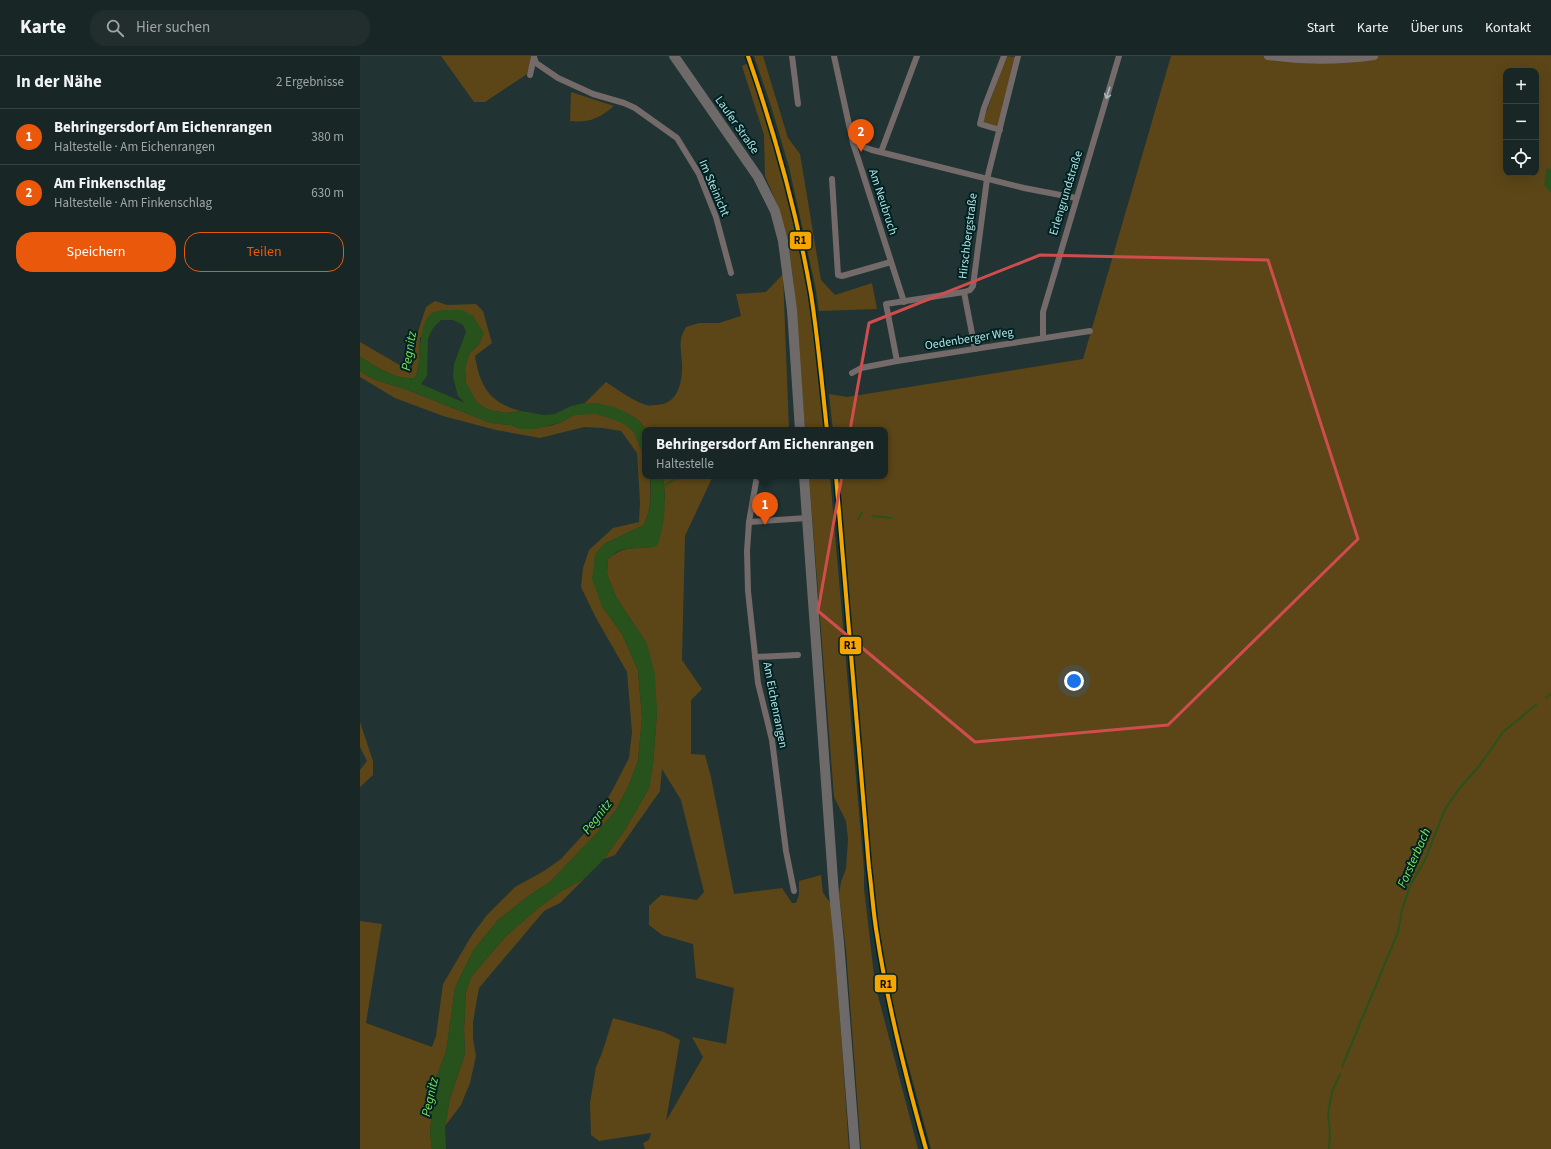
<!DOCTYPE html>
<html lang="de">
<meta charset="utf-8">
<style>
:root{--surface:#192626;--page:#222e2e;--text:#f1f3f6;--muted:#9fa5a7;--line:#374343;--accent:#ea580c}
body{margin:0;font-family:"Source Sans 3",sans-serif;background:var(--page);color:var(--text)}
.controls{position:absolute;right:12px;top:12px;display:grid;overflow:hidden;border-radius:8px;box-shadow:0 4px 16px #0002}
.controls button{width:36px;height:36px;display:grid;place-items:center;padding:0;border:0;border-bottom:1px solid var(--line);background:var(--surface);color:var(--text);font:20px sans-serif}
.you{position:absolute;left:714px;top:625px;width:14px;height:14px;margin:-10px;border:3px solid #fff;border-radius:50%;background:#1a73e8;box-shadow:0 0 0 6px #1a73e833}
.badge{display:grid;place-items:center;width:26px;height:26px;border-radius:50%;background:var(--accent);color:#fff;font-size:13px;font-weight:700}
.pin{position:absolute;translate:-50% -33px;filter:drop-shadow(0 1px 2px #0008)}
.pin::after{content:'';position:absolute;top:21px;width:14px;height:12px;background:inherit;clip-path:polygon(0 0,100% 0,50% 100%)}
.popup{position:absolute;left:282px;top:371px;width:246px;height:52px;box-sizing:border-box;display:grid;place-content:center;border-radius:8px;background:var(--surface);filter:drop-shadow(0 1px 3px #0005);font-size:13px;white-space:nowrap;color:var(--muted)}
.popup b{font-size:15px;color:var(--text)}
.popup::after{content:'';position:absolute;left:50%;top:100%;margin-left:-8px;border:8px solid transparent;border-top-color:var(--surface)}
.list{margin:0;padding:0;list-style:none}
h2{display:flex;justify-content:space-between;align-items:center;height:52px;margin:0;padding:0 16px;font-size:17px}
h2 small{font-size:13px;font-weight:400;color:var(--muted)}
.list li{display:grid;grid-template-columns:26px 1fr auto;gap:12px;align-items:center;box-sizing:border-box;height:56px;padding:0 16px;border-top:1px solid var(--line)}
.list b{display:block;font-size:15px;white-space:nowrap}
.list p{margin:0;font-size:13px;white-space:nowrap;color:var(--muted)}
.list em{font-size:13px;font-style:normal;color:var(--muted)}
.actions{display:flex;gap:8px;padding:12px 16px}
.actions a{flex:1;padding:9px 0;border:1px solid var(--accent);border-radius:16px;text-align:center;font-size:14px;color:var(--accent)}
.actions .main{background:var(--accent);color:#fff}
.icon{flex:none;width:22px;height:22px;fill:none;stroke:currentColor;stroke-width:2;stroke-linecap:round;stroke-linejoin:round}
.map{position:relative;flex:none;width:1191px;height:1093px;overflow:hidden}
header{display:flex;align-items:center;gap:24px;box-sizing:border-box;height:56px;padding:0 20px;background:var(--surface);border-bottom:1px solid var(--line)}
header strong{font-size:19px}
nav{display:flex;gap:22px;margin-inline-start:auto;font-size:14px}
.search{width:280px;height:36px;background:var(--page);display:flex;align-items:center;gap:10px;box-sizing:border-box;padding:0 14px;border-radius:16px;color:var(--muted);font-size:15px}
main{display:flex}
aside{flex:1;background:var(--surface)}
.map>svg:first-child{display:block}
</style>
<header>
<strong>Karte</strong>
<div class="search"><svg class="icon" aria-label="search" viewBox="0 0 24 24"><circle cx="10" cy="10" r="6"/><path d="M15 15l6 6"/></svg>Hier suchen</div>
<nav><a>Start</a><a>Karte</a><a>Über uns</a><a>Kontakt</a></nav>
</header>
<main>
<aside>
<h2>In der Nähe<small>2 Ergebnisse</small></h2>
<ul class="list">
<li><span class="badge">1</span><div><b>Behringersdorf Am Eichenrangen</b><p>Haltestelle · Am Eichenrangen</p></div><em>380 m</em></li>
<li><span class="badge">2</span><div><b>Am Finkenschlag</b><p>Haltestelle · Am Finkenschlag</p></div><em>630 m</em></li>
</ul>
<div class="actions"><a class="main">Speichern</a><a>Teilen</a></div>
</aside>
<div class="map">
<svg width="1191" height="1093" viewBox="0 0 1191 1093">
<rect width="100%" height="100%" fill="#213333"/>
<!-- green -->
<g fill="#5c4618" fill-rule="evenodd">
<path d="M 81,0 L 172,0 L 167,18 L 125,46 L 114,46 Z"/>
<path d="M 394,0 L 403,0 L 428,82 L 440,98 L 461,224 L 475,239 L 512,227 L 517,253 L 459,255 L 455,229 L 429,111 L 412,53 Z"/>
<path d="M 646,0 L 656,1 L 637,72 L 623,66 Z"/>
<path d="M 811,0 L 1191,0 L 1191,1093 L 571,1093 L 524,919 L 512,815 L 478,420 L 525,420 L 525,374 L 473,374 L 469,338 L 487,341 L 723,303 ZM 1146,15 L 1176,15 L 1176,117 L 1146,117 Z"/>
<path d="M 388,7 L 405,56 L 421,112 L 449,239 L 465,374 L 445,374 L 433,221 L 428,187 L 417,148 L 405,120 L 404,79 L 382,10 Z"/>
<path d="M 211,36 L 254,50 C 240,62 229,67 210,65 Z"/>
<path d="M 423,218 L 429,374 L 287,374 L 278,364 L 267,357 L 225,347 L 246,326 C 258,334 272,344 286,349 C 289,350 292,349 295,349 C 315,349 321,333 322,315 C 323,297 316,288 326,271 L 339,267 L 359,267 L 381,260 L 376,238 L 406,236 Z"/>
<path d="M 75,245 L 87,249 L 116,248 L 123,255 L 132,287 L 115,300 C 120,331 130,347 161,355 L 146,357 L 129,354 L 117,347 L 106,327 L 105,312 L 109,298 L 120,287 L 121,274 L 113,260 L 84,254 L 60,282 L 59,305 L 57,317 L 55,322 C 34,324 17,311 0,301 L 0,286 L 43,311 L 52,314 L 55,285 L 66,251 Z"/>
<path d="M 0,315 L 13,323 L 45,333 L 131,367 L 151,369 L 161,373 L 190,370 L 202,366 L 214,359 L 227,358 L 237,358 L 254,363 L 265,368 L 274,376 L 285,402 L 285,420 L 290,420 L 290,422 C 291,439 291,454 284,469 L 244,488 L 235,499 L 242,550 L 262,578 L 278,614 L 282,662 L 278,705 L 269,729 L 256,754 L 235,779 L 190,826 L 170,839 L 138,864 L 113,895 L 95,932 L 86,996 L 75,1025 L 70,1077 L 72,1093 L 0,1093 L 0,865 L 22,868 L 6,967 L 72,991 L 76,980 L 83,928 L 112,879 L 127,859 L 155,831 L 184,815 L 201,803 L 230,771 L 252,735 L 269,702 L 272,676 L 267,616 L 236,562 L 221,531 L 223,512 L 229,494 L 253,472 L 279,466 L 280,446 L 277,397 L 261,375 L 243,372 L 224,371 L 180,382 L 136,374 L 83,360 L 35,342 L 0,321 Z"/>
<path d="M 303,420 L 353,420 L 325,480 L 322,604 L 342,633 L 331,644 L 331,698 L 345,699 L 351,721 L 374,838 L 422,832 L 432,847 L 436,847 L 439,839 L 439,825 L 461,819 L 463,837 L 472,849 L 489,1093 L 285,1093 L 283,1087 L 289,1084 L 291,1077 L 239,1085 L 231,1079 L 230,1047 L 236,1011 L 242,997 L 253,962 L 304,976 L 320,984 L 306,1065 L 343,1001 L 332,981 L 366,988 L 374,932 L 336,922 L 333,888 L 302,879 L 289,869 L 289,850 L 301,839 L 337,844 L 344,836 L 321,744 L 302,713 L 300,735 L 255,799 L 244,803 L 266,772 L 289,732 L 293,709 L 297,656 L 287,588 L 256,541 L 247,518 L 248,503 C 262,491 270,492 288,492 L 304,448 L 305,441 Z"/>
<path d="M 449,420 L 470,420 L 504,814 L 504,832 L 515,928 L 558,1093 L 501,1093 L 486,894 L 479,838 L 481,826 L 486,813 L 488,783 L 486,765 L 474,741 Z"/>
<path d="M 0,666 L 13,705 L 13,719 L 0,731 L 0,714 L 7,705 L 0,691 Z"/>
<path d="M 225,822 L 200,847 L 184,855 L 119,932 L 113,966 L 113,983 L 116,1000 L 110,1027 L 101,1049 L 85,1070 L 90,1042 L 105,998 L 104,973 L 106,936 L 111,921 L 146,880 L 177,853 L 200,836 Z"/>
</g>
<!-- water -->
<g fill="#28521b" fill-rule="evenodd">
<path d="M 1187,112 L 1191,113 L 1191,137 L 1184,129 Z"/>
<path d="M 84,254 L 102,254 L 113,260 L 124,277 L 120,287 L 109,298 L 105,312 L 106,327 L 117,347 L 129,354 L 146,357 L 161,355 L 184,359 L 195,358 L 211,350 L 225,347 L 237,347 L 254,351 L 267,357 L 278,364 L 287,374 L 285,374 L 285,402 L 274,376 L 265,368 L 237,358 L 214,359 L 202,366 L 176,373 L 161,373 L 151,369 L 131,367 L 45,333 L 13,323 L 0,315 L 0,301 C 17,311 34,324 55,322 C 62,307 57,265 72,257 C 75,255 80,255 84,254 ZM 81,264 L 93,264 L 103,269 L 106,276 L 94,308 L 93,321 L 98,340 L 105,347 L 61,328 L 67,320 L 68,283 L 73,272 Z"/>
<path d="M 290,420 L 303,420 C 306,443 306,468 297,490 C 284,494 270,490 258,495 C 254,497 251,501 248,503 L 247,518 L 256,541 L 287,588 L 295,618 L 297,656 L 293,710 L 289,732 L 266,772 L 244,803 L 225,822 L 200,836 L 177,853 L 146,880 L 111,921 L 106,936 L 104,973 L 105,998 L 90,1042 L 85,1070 L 86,1093 L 72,1093 L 70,1077 L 75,1025 L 86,996 L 95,932 L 113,895 L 138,864 L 170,839 L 190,826 L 235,779 L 256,754 L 269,729 L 278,705 L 282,662 L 278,614 L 262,578 L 242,550 L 232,523 L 235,499 L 244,488 L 284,469 C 291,454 292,437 290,420 Z"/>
</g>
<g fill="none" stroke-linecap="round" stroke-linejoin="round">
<!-- stream -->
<g stroke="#28521b" stroke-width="2">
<path d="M 302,431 L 315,423"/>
<path d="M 512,460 L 532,462"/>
<path d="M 498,463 L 502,457"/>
<path d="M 1186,642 L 1191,638"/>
<path d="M 982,1011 L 1038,876 L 1042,854 L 1050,830 L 1065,804 L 1085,753 L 1099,733 L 1120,709 L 1143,676 L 1176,649"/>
<path d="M 969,1093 L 970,1077 L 968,1058 L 972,1036 L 980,1018"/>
</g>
<!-- minor -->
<g stroke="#746a6a" stroke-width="6">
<path d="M 432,0 L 438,48"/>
<path d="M 474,0 L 493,87 L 544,246"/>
<path d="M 174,1 L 176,7 L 198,22 L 233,38 L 264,47 L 275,52 L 317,82 L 339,118 L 356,161 L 371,217"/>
<path d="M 170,19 L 174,1"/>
<path d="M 640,74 L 620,68 L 624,52 L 644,0"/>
<path d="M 493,87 L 512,94 L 664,132 L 716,142"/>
<path d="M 521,96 L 557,0"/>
<path d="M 472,123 L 478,219 L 482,220 L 531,206"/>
<path d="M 604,236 L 615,293"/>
<path d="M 683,282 L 683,256 L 759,0"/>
<path d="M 537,305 L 526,248 L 604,236 L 610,234 L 613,230 L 627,123 L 658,0"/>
<path d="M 492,317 L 501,312 L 537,305 L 730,275"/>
<path d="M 397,420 L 389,466 L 387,495 L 388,535 L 398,627 L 412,684 L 426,795 L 434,835"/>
<path d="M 389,466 L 447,462"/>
<path d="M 395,601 L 438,599"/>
</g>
<!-- tertiary -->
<path stroke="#746a6a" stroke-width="8" d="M 908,0 C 943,5 978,5 1014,0"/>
<!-- primary -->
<g stroke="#6e6a6a" stroke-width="10">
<path d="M 314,0 L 398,121 L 415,155 L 423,185 L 432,254 L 440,374"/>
<path d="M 444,420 L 474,838 L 479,886 L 495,1093"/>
</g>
<defs>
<g id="rail-1">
<path d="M 388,0 C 415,78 437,157 451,238 C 458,283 462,329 467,374"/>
<path d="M 476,420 L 509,812 C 512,834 513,856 517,879 C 528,951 546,1022 566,1093"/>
</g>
</defs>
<!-- rail-1 casing -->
<use href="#rail-1" stroke="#002122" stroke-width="7"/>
<!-- rail-1 -->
<use href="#rail-1" stroke="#f7a600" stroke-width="4"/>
</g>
<!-- one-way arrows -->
<defs><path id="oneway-shaft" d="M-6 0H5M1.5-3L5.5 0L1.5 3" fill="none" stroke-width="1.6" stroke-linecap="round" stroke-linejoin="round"/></defs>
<use stroke="#9fbdbe" href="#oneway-shaft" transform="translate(748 37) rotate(107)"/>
<!-- marked area -->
<path fill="none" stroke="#cf4d4d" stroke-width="3" stroke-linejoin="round" d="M 680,199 L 908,204 L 998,483 L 808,669 L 615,686 L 458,555 L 509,267 Z"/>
<g text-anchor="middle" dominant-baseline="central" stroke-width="4" stroke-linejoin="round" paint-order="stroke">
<!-- street labels -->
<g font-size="12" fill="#b1e1e2" stroke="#002122">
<text transform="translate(377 69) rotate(55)">Laufer Straße</text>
<text transform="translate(354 132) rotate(67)">Im Steinicht</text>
<text transform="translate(706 137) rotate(-73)">Erlengrundstraße</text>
<text transform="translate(523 146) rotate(72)">Am Neubruch</text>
<text transform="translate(608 180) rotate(-83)">Hirschbergstraße</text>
<text transform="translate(609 283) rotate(-9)">Oedenberger Weg</text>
<text transform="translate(415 649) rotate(79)">Am Eichenrangen</text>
</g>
<!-- water labels -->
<g font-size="13" font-style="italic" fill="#7de359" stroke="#002122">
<text transform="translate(49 295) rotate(-81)">Pegnitz</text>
<text transform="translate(237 761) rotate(-52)">Pegnitz</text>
<text transform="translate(1054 802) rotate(-66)">Forsterbach</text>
<text transform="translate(70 1041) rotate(-78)">Pegnitz</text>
</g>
</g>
<g stroke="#002122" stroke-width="1.5">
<rect x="429" y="175" width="23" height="19" rx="4" fill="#f7a600"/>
<rect x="479" y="580" width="23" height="19" rx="4" fill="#f7a600"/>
<rect x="514" y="918" width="23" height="19" rx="4" fill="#f7a600"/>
</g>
<g font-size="11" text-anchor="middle" font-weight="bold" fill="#111">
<text x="440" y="188">R1</text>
<text x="490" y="593">R1</text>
<text x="526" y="932">R1</text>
</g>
</svg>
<div class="controls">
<button>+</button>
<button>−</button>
<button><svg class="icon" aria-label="locate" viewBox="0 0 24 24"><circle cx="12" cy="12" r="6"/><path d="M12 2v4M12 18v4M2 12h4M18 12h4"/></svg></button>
</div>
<div class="you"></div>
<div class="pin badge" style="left:405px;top:469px">1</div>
<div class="popup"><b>Behringersdorf Am Eichenrangen</b>Haltestelle</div>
<div class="pin badge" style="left:501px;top:96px">2</div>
</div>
</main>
